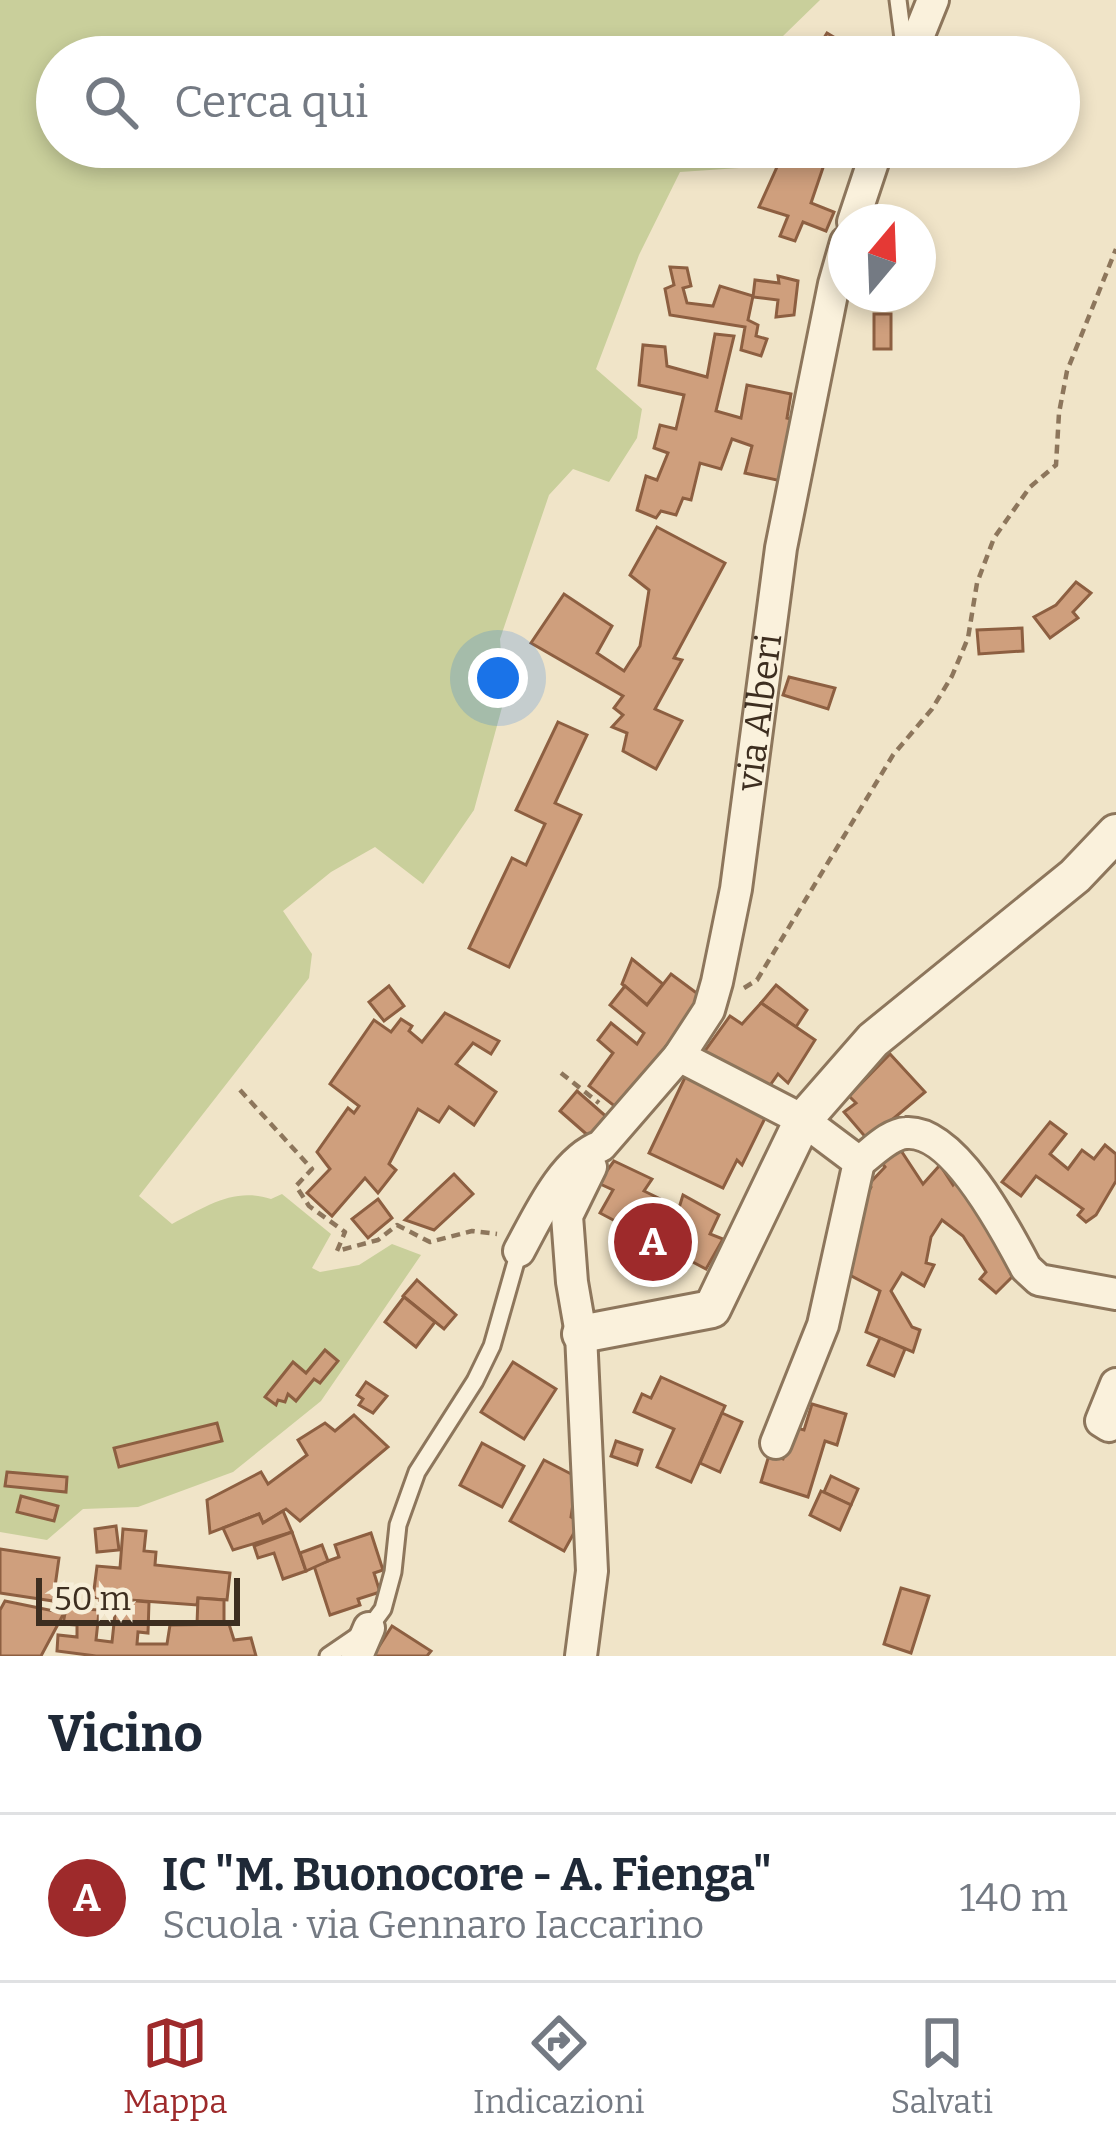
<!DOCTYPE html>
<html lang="it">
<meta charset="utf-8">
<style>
:root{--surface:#fff;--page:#f6f6f7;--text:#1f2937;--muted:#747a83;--line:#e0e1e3;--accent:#9e2a2b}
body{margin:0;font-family:Bitter,serif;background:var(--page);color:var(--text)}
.compass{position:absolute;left:828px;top:204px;width:108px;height:108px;border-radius:50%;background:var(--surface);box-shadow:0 6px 18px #0003;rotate:19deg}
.scale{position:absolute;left:36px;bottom:30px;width:204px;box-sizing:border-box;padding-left:12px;border:6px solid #3d2e20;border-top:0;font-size:33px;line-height:42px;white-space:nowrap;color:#3d2e20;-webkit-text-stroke:9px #f7eed8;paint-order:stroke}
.you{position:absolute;left:498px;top:678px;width:42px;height:42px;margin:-30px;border:9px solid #fff;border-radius:50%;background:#1a73e8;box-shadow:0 0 0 18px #1a73e833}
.badge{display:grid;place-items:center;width:78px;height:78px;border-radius:50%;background:var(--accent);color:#fff;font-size:39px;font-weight:700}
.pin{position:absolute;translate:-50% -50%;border:6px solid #fff;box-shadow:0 3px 12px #0006}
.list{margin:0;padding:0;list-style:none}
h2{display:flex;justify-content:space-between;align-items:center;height:156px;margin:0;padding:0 48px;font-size:51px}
h2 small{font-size:39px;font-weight:400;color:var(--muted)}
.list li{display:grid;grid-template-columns:78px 1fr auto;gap:36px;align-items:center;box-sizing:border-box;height:168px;padding:0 48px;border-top:3px solid var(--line)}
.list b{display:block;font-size:45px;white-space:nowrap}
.list p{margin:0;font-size:39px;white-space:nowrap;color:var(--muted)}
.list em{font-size:39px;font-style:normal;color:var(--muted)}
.icon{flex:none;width:66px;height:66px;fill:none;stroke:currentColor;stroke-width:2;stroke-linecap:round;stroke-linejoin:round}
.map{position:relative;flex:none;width:1116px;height:1656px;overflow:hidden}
.search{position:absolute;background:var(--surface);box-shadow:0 6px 18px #0003;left:36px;right:36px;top:36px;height:132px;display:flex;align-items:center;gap:30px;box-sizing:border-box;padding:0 42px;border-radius:66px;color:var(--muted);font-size:45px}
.sheet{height:324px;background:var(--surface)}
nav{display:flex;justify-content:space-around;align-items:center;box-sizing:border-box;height:168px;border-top:3px solid var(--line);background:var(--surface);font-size:33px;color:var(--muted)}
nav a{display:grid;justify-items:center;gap:6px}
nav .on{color:var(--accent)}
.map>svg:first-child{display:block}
</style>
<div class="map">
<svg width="1116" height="1656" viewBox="0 0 1116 1656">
<rect width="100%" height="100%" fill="#f0e4c8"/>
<!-- green -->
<path fill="#c9cf9b" d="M 0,0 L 820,0 L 782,37 L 774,57 L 57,57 L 57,147 L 745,147 L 739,168 L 680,172 L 639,255 L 596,369 L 642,409 L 637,438 L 609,482 L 573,469 L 549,495 L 500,639 L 504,700 L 474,810 L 423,884 L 375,847 L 331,872 L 283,911 L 312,954 L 309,978 L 139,1196 L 172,1224 C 206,1207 233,1187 271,1199 L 282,1194 L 331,1234 L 312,1268 L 320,1272 L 359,1265 L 392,1244 L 421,1255 L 321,1401 L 233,1472 L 138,1507 L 83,1509 L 47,1540 L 0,1532 Z"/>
<!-- building -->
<g fill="#cf9f7d" stroke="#8d5f41" stroke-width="3" fill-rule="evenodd">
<path d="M 827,33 L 847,45 L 839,57 L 814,54 Z"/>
<path d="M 786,147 L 830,147 L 811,203 L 834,212 L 826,231 L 803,222 L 795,241 L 780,236 L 788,216 L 759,207 Z"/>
<path d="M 670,267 L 687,268 L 691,286 L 683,288 L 687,303 L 713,306 L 720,286 L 753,296 L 748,320 L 758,325 L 756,336 L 767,339 L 761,356 L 741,350 L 745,327 L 670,315 L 665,289 L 674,285 Z"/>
<path d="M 778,276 L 798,281 L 794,315 L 776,317 L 778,300 L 753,297 L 755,280 L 779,283 Z"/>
<rect x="874" y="314" width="17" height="35"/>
<path d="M 715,334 L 734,336 L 716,411 L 741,418 L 747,385 L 791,394 L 787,418 L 800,421 L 786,482 L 745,473 L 752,446 L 732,439 L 721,469 L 700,463 L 691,500 L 683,498 L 676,515 L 661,511 L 656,518 L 637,510 L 646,476 L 657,480 L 668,453 L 654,448 L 660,425 L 676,429 L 684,395 L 639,385 L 643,345 L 665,347 L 667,366 L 707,377 Z"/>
<path d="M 657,527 L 725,563 L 674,658 L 682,660 L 655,709 L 682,721 L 656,769 L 623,751 L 627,733 L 612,727 L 623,715 L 614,708 L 623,696 L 531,643 L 564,594 L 612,626 L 597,653 L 624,671 L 640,646 L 649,590 L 630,575 Z"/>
<path d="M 1076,582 L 1091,593 L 1073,612 L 1078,618 L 1050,638 L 1034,617 L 1056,605 Z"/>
<path d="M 1022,628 L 1023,651 L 979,654 L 977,630 Z"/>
<path d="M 789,677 L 835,688 L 828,709 L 783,695 Z"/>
<path d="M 558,722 L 587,735 L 555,803 L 581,815 L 509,967 L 469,948 L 512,858 L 526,865 L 545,824 L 516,810 Z"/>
<path d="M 632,959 L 663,984 L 647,1005 L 622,984 Z"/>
<path d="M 671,974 L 706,1000 L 617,1108 L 589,1086 L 613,1053 L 598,1040 L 611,1023 L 637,1044 L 644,1033 L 610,1005 L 625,986 L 647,1005 Z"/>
<path d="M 776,985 L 807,1010 L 796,1027 L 761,1003 Z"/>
<path d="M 389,986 L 404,1006 L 384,1021 L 369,1002 Z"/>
<path d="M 761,1003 L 815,1040 L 788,1083 L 778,1074 L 766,1091 L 702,1055 L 730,1016 L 742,1024 Z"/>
<path d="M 445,1013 L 499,1041 L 491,1054 L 473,1043 L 456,1064 L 496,1092 L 474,1125 L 449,1107 L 439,1122 L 418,1109 L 389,1164 L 396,1170 L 378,1193 L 365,1178 L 332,1216 L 307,1193 L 330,1169 L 317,1152 L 348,1108 L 354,1113 L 359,1106 L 330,1084 L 374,1020 L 391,1032 L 401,1019 L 412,1026 L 409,1031 L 422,1042 Z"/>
<path d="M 890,1054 L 925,1092 L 868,1140 L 844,1112 L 856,1103 L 849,1096 Z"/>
<path d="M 689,1069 L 770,1108 L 742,1165 L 737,1160 L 723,1188 L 649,1153 Z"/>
<path d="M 577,1091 L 609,1119 L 592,1139 L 560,1111 Z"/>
<path d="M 1050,1122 L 1066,1134 L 1050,1154 L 1068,1169 L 1082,1150 L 1094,1159 L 1105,1145 L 1116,1154 L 1116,1181 L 1096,1215 L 1086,1222 L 1078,1215 L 1083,1209 L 1036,1176 L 1021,1196 L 1002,1182 Z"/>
<path d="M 898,1146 L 923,1184 L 940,1165 L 953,1185 L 961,1175 L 1017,1261 L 1008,1267 L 1015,1274 L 996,1293 L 980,1279 L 986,1272 L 963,1236 L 942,1220 L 931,1237 L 926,1263 L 934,1265 L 924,1286 L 902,1273 L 891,1291 L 912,1327 L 920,1330 L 913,1352 L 866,1332 L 880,1291 L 844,1272 L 845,1232 L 871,1187 L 869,1184 L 885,1167 L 879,1159 Z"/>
<path d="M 614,1161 L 652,1179 L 644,1191 L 679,1208 L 683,1195 L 719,1215 L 710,1234 L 723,1239 L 706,1269 L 600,1213 L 613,1190 L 598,1183 Z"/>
<path d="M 454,1174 L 473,1194 L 434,1230 L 405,1220 Z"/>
<path d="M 378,1199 L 392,1218 L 368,1238 L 352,1219 Z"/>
<path d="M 417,1280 L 456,1315 L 444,1329 L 403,1296 Z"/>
<path d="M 404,1297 L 435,1322 L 416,1347 L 385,1322 Z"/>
<path d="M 880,1338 L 905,1349 L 894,1376 L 868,1365 Z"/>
<path d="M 325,1350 L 338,1361 L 320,1383 L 314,1379 L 296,1401 L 288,1394 L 285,1402 L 278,1400 L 276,1405 L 265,1397 L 293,1362 L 306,1373 Z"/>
<path d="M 513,1362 L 556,1389 L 524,1439 L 481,1412 Z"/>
<path d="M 661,1377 L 725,1406 L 691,1482 L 657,1467 L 674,1429 L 634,1412 L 642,1394 L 651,1398 Z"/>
<path d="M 366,1382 L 387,1396 L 373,1413 L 359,1405 L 363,1399 L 357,1395 Z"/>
<path d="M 812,1404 L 846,1414 L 837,1445 L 825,1441 L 808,1497 L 761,1482 L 769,1455 L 783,1459 L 793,1427 L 804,1430 Z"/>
<path d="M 722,1413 L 742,1422 L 720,1472 L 700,1463 Z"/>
<path d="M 354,1415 L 388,1447 L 300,1521 L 286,1509 L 263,1523 L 259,1514 L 210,1533 L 207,1500 L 261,1472 L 268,1484 L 307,1455 L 298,1440 L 325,1423 L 335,1431 Z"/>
<path d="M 217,1423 L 222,1441 L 119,1467 L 114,1448 Z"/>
<path d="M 616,1441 L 642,1450 L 637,1465 L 611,1456 Z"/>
<path d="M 482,1443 L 524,1466 L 502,1507 L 460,1485 Z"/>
<path d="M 544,1460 L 577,1477 L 571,1517 L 580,1522 L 564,1551 L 510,1521 Z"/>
<path d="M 7,1472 L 67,1477 L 66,1492 L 5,1486 Z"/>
<path d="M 831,1476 L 858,1489 L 851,1505 L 824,1492 Z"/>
<path d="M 821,1491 L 851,1505 L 840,1530 L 810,1515 Z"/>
<path d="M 21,1496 L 58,1506 L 54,1521 L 17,1512 Z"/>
<path d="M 283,1511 L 292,1532 L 233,1550 L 223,1528 L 259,1514 L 263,1523 Z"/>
<path d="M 116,1526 L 119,1550 L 97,1552 L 95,1529 Z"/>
<path d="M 123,1529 L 146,1531 L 144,1551 L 156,1552 L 155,1565 L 230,1573 L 227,1600 L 198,1598 L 197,1605 L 89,1597 L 89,1590 L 94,1590 L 97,1566 L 120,1568 Z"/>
<path d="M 292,1532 L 306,1571 L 283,1579 L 274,1553 L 258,1558 L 254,1546 Z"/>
<path d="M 371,1533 L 383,1570 L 374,1573 L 380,1592 L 358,1599 L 360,1605 L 330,1615 L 314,1566 L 339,1557 L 335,1545 Z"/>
<path d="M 322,1545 L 328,1561 L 306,1571 L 300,1553 Z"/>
<path d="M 0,1549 L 59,1558 L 53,1601 L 0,1593 Z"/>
<path d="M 901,1588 L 929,1596 L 911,1653 L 884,1644 Z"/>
<path d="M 100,1598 L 149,1602 L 148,1633 L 138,1632 L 137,1644 L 167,1644 L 170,1625 L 229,1624 L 234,1640 L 251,1638 L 256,1656 L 96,1656 L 57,1651 L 58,1635 L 77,1637 L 77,1625 L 63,1624 L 66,1608 L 99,1610 ZM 99,1612 L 115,1614 L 112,1642 L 96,1640 Z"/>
<path d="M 198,1598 L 224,1600 L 224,1623 L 197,1624 Z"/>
<path d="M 5,1601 L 64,1613 L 41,1656 L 0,1656 L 0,1610 Z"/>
<path d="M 392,1626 L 431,1651 L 427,1656 L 373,1656 Z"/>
</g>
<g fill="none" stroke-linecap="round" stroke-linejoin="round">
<defs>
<g id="service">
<path d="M 898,0 L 905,54"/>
<path d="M 328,1656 L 369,1628 L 383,1609 L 393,1572 L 398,1525 L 417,1472 L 475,1381 L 492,1346 L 519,1251"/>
</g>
<g id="minor">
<path d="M 910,57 L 933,0"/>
<path d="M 853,222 L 878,147"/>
<path d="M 679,1056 L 803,1120 L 859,1162 L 823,1325 L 776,1443"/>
<path d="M 859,1162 C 873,1152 889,1134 906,1133 C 954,1129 1007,1232 1026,1268 L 1039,1280 L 1116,1294"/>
<path id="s1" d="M 519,1251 C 538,1216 563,1160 601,1146 L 679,1056 L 709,1010 L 717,982 L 736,889 L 781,548 L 834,284 L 846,242"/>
<path d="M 1116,1384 L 1101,1421 L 1109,1426 L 1116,1423"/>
<path d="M 357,1656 L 369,1628"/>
<path d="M 581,1656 L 592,1571 L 581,1334 L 572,1282 L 567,1216 L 591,1167"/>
</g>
<path id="tertiary" d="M 581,1334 L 712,1309 L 803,1120 L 873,1040 L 1075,876 L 1116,833"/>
</defs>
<!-- service casing -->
<use href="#service" stroke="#8d765c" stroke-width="21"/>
<!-- minor casing -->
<use href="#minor" stroke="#8d765c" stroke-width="36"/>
<!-- tertiary casing -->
<use href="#tertiary" stroke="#8d765c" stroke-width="42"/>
<!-- path -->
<g stroke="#8d765c" stroke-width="4.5" stroke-dasharray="9 6" stroke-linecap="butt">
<path d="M 744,988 L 757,980 L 893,755 L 932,709 L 952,676 L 968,638 L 977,583 L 994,538 L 1030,487 L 1056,465 L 1059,413 L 1067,371 L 1116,249"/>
<path d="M 561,1073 L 599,1103"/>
<path d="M 240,1090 L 312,1169 L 296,1186 L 309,1206 L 345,1232 L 337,1251 L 378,1240 L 397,1225 L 430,1242 L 472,1231 L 497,1234"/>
</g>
<!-- service -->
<use href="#service" stroke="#faf1dc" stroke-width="15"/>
<!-- minor -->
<use href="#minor" stroke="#faf1dc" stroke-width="30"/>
<!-- tertiary -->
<use href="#tertiary" stroke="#faf1dc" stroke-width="36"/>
</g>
<g text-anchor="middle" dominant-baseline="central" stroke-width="9" stroke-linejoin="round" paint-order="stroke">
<!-- street labels -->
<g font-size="36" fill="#3d2e20" stroke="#f7eed8">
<text stroke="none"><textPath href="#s1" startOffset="612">via Alberi</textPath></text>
</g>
</g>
</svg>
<svg class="compass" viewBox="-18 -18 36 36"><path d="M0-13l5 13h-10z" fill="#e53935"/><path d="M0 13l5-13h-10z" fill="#747a83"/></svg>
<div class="scale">50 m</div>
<div class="you"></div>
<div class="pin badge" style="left:653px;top:1242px">A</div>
<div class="search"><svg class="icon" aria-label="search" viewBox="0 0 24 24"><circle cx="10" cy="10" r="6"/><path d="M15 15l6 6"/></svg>Cerca qui</div>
</div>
<section class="sheet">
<h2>Vicino<small></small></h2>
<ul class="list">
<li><span class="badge">A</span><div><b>IC &quot;M. Buonocore - A. Fienga&quot;</b><p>Scuola · via Gennaro Iaccarino</p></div><em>140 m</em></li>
</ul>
</section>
<nav>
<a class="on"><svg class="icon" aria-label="map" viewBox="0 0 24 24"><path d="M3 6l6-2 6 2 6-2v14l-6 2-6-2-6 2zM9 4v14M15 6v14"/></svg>Mappa</a>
<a><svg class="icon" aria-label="directions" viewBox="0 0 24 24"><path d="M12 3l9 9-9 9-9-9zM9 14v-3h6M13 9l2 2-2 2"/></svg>Indicazioni</a>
<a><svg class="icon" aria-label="saved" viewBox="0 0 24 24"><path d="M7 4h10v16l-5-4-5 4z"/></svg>Salvati</a>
</nav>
